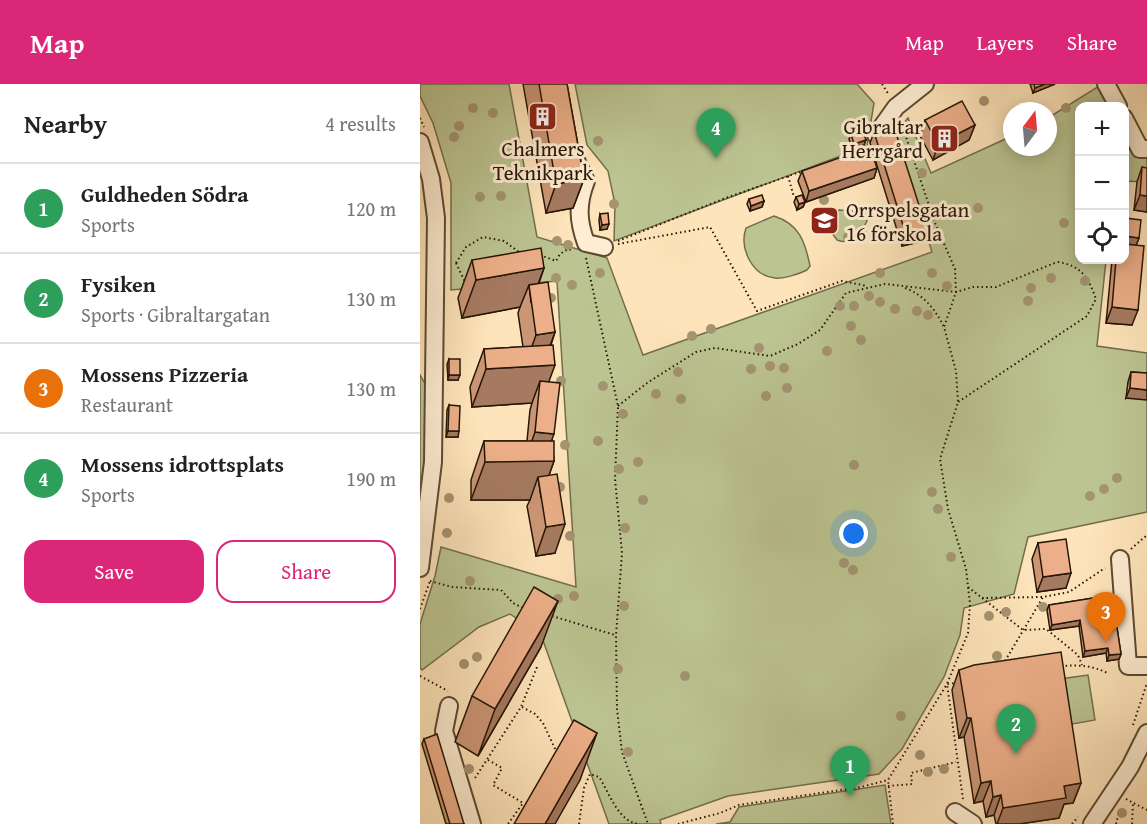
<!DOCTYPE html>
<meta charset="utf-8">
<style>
:root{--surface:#fff;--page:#f6f6f6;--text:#222;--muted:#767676;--line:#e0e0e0;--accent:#db2777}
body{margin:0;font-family:"Gentium Book Plus",serif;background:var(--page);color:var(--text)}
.controls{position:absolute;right:18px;top:18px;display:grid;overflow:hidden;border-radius:12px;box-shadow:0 3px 15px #0003}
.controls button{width:54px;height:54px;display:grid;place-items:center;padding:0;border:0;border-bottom:2px solid var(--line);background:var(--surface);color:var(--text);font:30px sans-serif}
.compass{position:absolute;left:583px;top:18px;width:54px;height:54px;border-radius:50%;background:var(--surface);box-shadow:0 3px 15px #0003;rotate:16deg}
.you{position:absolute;left:434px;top:450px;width:21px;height:21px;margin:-15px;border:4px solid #fff;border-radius:50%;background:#1a73e8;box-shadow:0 0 0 9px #1a73e833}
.badge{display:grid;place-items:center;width:39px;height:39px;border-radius:50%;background:var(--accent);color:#fff;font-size:20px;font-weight:700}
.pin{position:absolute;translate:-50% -50px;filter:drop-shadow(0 2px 3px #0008)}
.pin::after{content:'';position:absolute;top:32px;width:21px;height:18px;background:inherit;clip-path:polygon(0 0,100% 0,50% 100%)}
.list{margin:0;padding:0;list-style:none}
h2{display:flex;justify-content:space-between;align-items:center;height:78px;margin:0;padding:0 24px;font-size:26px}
h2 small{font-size:20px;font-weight:400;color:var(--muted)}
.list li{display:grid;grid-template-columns:39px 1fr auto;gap:18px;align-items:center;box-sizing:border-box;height:90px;padding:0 24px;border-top:2px solid var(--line)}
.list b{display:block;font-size:22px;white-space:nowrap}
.list p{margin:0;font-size:20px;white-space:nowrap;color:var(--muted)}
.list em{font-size:20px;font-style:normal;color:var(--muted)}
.actions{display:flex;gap:12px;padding:18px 24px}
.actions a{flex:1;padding:14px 0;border:2px solid var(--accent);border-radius:18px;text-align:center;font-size:21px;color:var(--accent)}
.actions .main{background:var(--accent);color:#fff}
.icon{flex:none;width:33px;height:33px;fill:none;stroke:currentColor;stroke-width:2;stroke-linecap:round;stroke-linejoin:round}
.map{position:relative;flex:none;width:727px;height:740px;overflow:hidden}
header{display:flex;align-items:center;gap:36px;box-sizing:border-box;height:84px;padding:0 30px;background:var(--accent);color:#fff}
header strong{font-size:28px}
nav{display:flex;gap:33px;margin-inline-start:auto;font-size:21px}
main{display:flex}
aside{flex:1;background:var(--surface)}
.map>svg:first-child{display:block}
</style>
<header>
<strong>Map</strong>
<nav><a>Map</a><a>Layers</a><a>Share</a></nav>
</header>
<main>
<aside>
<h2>Nearby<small>4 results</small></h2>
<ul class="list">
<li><span class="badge" style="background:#2e9e5b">1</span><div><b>Guldheden Södra</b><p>Sports</p></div><em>120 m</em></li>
<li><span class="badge" style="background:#2e9e5b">2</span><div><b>Fysiken</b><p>Sports · Gibraltargatan</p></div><em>130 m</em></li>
<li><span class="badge" style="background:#e8710a">3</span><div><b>Mossens Pizzeria</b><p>Restaurant</p></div><em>130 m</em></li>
<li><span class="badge" style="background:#2e9e5b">4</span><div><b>Mossens idrottsplats</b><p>Sports</p></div><em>190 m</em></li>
</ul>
<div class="actions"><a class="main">Save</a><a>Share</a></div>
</aside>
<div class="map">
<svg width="727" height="740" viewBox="0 0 727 740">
<rect width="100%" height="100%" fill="#fee4ba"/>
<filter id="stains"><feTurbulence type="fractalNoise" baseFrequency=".00333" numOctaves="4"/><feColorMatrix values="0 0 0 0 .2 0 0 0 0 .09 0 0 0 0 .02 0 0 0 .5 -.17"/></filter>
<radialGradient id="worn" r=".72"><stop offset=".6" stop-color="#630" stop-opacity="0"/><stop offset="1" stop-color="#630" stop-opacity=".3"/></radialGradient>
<!-- green -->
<g fill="#bcc592" stroke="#726e4c" stroke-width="1.5">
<path d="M 0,0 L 89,0 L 117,153 L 187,174 L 223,271 L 512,168 L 475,50 L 488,34 L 511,89 L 592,52 L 592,63 L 628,63 L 628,34 L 679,2 L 687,22 L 660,22 L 660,176 L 686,176 L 677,262 L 727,269 L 727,428 L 608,453 L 594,510 L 544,524 L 540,551 L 524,593 L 482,665 L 459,690 L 308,712 L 240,736 L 241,740 L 189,740 L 121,551 L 90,530 L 59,543 L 2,586 L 0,584 L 0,540 L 15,492 L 21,463 L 156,503 L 137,197 L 31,206 L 31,99 L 13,39 L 0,12 Z"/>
<path d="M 155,0 L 437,0 L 454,19 L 447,62 L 194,157 L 195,120 L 188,87 L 167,61 Z"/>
<path d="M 705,61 L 718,73 L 727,74 L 727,98 L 705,97 Z"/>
<path d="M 419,126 L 443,128 L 447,137 C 440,150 433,162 417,156 L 406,141 L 409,131 Z"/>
<path d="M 354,132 C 379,140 385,157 390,182 L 387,186 C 379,190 364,195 355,194 C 332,192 319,164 326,144 Z"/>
<path d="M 0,291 L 7,303 L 6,379 L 0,406 Z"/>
<path d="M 668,591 L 675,636 L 647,641 L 640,595 Z"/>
<path d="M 465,701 L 471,740 L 296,740 L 310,738 L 319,723 Z"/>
</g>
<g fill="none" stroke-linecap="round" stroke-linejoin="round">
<defs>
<g id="minor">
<path d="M 686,0 L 698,22"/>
<path d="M 704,34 L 720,65 L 727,65"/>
<path d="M 456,51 L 476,23 L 505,0"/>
<path d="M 0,58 L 11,95 L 16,134 L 13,378 L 0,484"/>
<path d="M 154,72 L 166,97 C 157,120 158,137 166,159 L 184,163"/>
<path d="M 700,475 L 708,582 L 727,582"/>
<path d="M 29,622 L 24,647 L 52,740"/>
<path d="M 535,728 L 553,740"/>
<path d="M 672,740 L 710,683 L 727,649"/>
</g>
</defs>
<!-- minor casing -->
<use href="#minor" stroke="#5d4a34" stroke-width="20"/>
<!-- path -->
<g stroke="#271607" stroke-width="2" stroke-dasharray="1.5 3" stroke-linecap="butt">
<path d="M 462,0 L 469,11"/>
<path d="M 0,34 L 4,43"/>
<path d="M 482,41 L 515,139 L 535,185 L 536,208 L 524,243 L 536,287 L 538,318 L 520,375 L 528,425 L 546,485 L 550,520 L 548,549 L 527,600 L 543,715"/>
<path d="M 368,92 L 374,113"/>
<path d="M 198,157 L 303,115 L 383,87"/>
<path d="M 198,160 L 290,143 L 337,227 L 422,197 L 447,202"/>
<path d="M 120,171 L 136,177 L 140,170 L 148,165 L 152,166"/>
<path d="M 166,174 L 198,322 L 195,395 L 202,469 L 196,551 L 197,625 L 202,668 L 228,740"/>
<path d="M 36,179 L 46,163 L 63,153 L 84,157 L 99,168"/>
<path d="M 36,179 L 45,198"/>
<path d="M 485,204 C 504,211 515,225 524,243"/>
<path d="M 198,322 L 227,299 L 276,268 L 295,264 L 350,272 L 378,260 L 400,246 L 426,209 L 465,200 L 536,208 L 553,203 L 576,203 L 637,178 C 661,181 668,193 676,215 L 667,232 L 538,318"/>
<path d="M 711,465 L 727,451"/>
<path d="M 10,497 L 32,503 L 81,506 L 93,519 L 103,524"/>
<path d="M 548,503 L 603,546 L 626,545 L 658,571 L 662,581"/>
<path d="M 562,514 L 623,513"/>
<path d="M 0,525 L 10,497"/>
<path d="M 132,532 L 195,551"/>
<path d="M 585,577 L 623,513 L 649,508 L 685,484"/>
<path d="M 641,582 C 658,581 672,581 687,589"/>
<path d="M 0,592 L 28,607"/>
<path d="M 102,623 L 115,630 L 123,639 L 137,669"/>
<path d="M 713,641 L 727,599"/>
<path d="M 68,676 L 82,684 L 73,701 L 103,719 L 88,740"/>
<path d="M 55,694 L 101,623 L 117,583"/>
<path d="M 468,702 L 492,700 L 491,689 L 536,678"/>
<path d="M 706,715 L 727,726"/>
<path d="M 159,740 L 164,704 L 170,690 L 179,693 C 190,709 198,739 220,740"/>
<path d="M 258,740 L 300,729 L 319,721 L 441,703 L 468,696"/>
<path d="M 473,740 L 468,696 L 527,600 L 535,599"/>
<path d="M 652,740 L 658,733"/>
<path d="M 696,740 L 699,728"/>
<path d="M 712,740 L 713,720"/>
</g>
<!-- minor -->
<use href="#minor" stroke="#feedd2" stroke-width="16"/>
</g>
<!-- trees -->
<g fill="#a49472">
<circle cx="564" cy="17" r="5"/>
<circle cx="53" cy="24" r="5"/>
<circle cx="646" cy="24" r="5"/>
<circle cx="73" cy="29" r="5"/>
<circle cx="39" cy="42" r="5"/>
<circle cx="34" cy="53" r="5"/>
<circle cx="178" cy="57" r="5"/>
<circle cx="502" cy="89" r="5"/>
<circle cx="81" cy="112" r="5"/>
<circle cx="60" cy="113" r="5"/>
<circle cx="404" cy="116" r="5"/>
<circle cx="194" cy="120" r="5"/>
<circle cx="558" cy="124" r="5"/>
<circle cx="539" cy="127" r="5"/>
<circle cx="445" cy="130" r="5"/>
<circle cx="402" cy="135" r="5"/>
<circle cx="644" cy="139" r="5"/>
<circle cx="442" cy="146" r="5"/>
<circle cx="428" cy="153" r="5"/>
<circle cx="137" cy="157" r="5"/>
<circle cx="148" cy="161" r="5"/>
<circle cx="180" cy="189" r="5"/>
<circle cx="460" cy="189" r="5"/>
<circle cx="512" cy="189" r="5"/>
<circle cx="136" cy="194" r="5"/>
<circle cx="631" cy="194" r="5"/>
<circle cx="665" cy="197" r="5"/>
<circle cx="152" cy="201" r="5"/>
<circle cx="527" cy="202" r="5"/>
<circle cx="611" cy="204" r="5"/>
<circle cx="449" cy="212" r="5"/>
<circle cx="131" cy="214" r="5"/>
<circle cx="608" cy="217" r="5"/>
<circle cx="460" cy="218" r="5"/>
<circle cx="420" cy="222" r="5"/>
<circle cx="434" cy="222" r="5"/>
<circle cx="475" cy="225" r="5"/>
<circle cx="497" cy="227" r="5"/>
<circle cx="508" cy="231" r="5"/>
<circle cx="431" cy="242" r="5"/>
<circle cx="291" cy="245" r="5"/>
<circle cx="272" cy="252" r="5"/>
<circle cx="441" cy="256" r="5"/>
<circle cx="339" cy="264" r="5"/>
<circle cx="407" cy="267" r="5"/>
<circle cx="350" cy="282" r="5"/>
<circle cx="364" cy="284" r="5"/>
<circle cx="331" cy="285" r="5"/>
<circle cx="258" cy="288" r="5"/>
<circle cx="141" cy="297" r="5"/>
<circle cx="183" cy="302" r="5"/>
<circle cx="367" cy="304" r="5"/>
<circle cx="236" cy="310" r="5"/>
<circle cx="346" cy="312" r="5"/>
<circle cx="261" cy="315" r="5"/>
<circle cx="203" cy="330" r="5"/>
<circle cx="178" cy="357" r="5"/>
<circle cx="145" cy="361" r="5"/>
<circle cx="218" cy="378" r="5"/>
<circle cx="434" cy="381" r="5"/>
<circle cx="199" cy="385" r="5"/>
<circle cx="697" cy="394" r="5"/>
<circle cx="140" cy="403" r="5"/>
<circle cx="684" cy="405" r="5"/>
<circle cx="512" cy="408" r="5"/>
<circle cx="670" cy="412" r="5"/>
<circle cx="29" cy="414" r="5"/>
<circle cx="223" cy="416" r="5"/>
<circle cx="518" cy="425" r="5"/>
<circle cx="205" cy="444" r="5"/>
<circle cx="27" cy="449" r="5"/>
<circle cx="150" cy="452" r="5"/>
<circle cx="531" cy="473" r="5"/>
<circle cx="424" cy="479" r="5"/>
<circle cx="433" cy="486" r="5"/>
<circle cx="50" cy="497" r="5"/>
<circle cx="154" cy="512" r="5"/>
<circle cx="138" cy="515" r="5"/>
<circle cx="204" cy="522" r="5"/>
<circle cx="623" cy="523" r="5"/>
<circle cx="586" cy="528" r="5"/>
<circle cx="569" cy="532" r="5"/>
<circle cx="577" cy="572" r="5"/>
<circle cx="57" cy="573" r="5"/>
<circle cx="44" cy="580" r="5"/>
<circle cx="198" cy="585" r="5"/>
<circle cx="265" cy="592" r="5"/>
<circle cx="481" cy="632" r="5"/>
<circle cx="208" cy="668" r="5"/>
<circle cx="500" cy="671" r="5"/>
<circle cx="49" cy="685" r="5"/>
<circle cx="524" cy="685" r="5"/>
<circle cx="508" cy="688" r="5"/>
<circle cx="702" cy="729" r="5"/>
</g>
<!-- wall -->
<g fill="#cb9676" stroke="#271607" stroke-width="1.5">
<path d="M 103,0 L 147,0 L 164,95 L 153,124 L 126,129 Z"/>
<path d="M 610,0 L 635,0 L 613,9 Z"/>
<path d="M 505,36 L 555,41 L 549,56 L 513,76 L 500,52 Z"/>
<path d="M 454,48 L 507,146 L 503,157 L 482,162 L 450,59 Z"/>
<path d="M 431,50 L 444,61 L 432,65 L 429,55 Z"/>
<path d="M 722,83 L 727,128 L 714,126 L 717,98 Z"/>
<path d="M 457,84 L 454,94 L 386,118 L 378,97 L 382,87 Z"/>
<path d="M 376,113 L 385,118 L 383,123 L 377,126 L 374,118 Z"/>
<path d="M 329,115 L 344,117 L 342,123 L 330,127 L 327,120 Z"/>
<path d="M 180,130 L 187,145 L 180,146 L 179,136 Z"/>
<path d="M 719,154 L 716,161 L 712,241 L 686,239 L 692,176 L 705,176 Z"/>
<path d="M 52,176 L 124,184 L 119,199 L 135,248 L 131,261 L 129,298 L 132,357 L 134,377 L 129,391 L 135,469 L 116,472 L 107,422 L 110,416 L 51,416 L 51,396 L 64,357 L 107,357 L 110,326 L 112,319 L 52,323 L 50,303 L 64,265 L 103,263 L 98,229 L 100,223 L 42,234 L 38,214 Z"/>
<path d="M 29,275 L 38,296 L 28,296 L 27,280 Z"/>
<path d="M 711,288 L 727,289 L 706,314 L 708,298 Z"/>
<path d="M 29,321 L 38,353 L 26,353 L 27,326 Z"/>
<path d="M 618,459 L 646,504 L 617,508 L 612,475 Z"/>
<path d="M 692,511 L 701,570 L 699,575 L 687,577 L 686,569 L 663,573 L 659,542 L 630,546 L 627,526 L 629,521 Z"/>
<path d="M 121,563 L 58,672 L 35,658 L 52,612 Z"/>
<path d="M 539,586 L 661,699 L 653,719 L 644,720 L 639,734 L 599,740 L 576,740 L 574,731 L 566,733 L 563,717 L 554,719 L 544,653 L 539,654 L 532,606 Z"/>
<path d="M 4,655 L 44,740 L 26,740 L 2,660 Z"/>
</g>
<!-- shaded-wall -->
<g fill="#a57a60" stroke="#271607" stroke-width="1.5">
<path d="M 625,0 L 635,0 L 613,9 L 615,4 Z"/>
<path d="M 555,41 L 549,56 L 513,76 L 518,60 Z"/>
<path d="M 446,56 L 444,61 L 432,65 L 434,60 Z"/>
<path d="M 457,84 L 454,94 L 386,118 L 389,107 Z"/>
<path d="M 164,95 L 153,124 L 126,129 L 136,100 Z"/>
<path d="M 720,111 L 727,112 L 727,128 L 714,126 Z"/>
<path d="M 344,117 L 342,123 L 330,127 L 331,122 Z"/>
<path d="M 385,118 L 383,123 L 377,126 L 379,120 Z"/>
<path d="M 189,140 L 187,145 L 180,146 L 182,141 Z"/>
<path d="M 507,146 L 503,157 L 482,162 L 486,151 Z"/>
<path d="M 705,152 L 719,154 L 715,164 L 705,163 Z"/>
<path d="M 124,184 L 111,219 L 109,201 L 100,223 L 42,234 L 56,196 Z"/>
<path d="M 692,223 L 718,226 L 712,241 L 686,239 Z"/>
<path d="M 135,248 L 125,276 L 106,279 L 116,251 Z"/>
<path d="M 135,281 L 121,319 L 120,297 L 112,319 L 52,323 L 66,285 Z"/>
<path d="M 29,291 L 40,291 L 38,296 L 28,296 Z"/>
<path d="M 710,304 L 727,306 L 727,316 L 706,314 Z"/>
<path d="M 28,347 L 39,347 L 38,353 L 26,353 Z"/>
<path d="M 115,348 L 134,350 L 124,377 L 134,377 L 121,414 L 118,393 L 110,416 L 51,416 L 65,378 L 105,376 Z"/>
<path d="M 145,440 L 135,469 L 116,472 L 126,443 Z"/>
<path d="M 651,489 L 646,504 L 617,508 L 623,493 Z"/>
<path d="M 138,517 L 121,563 L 58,672 L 75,625 Z"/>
<path d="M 660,536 L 659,542 L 630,546 L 632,541 Z"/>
<path d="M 688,564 L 686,569 L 663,573 L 665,567 Z"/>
<path d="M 701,570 L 699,575 L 687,577 L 689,571 Z"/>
<path d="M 547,634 L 551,634 L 544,653 L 539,654 Z"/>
<path d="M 177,649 L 160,696 L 135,740 L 125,740 Z"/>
<path d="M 571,697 L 563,717 L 554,719 L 561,699 Z"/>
<path d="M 661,699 L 653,719 L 644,720 L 639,734 L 599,740 L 577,740 L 583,724 L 644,702 Z"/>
<path d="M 581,711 L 574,731 L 566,733 L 573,713 Z"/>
</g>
<!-- building -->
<g fill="#ecaf89" stroke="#271607" stroke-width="1.5">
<path d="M 119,0 L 147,0 L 164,95 L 136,100 Z"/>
<path d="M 614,0 L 625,0 L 615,4 Z"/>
<path d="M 542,17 L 555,41 L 518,60 L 505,36 Z"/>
<path d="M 473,40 L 507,146 L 486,151 L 454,48 Z"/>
<path d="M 443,47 L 446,56 L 434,60 L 431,50 Z"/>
<path d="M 705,56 L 708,56 L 707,67 L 705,67 Z"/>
<path d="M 450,63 L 457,84 L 389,107 L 382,87 Z"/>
<path d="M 722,83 L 727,84 L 727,112 L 720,111 Z"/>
<path d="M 342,111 L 344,117 L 331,122 L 329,115 Z"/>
<path d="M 382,111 L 385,118 L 379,120 L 376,113 Z"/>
<path d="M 188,129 L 189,140 L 182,141 L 180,130 Z"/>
<path d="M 705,134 L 721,136 L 719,154 L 705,152 Z"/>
<path d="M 705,160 L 724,162 L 718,226 L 692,223 L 696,176 L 705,176 Z"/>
<path d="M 121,164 L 124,184 L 56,196 L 52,176 Z"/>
<path d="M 128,198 L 135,248 L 116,251 L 109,201 Z"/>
<path d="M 133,261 L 135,281 L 66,285 L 64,265 Z"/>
<rect x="29" y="275" width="11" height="16"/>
<path d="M 711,288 L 727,289 L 727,306 L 710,304 Z"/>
<path d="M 120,297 L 140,299 L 134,350 L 115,348 Z"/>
<path d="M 29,321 L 40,322 L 39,347 L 28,347 Z"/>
<path d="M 64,357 L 134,357 L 134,377 L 65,378 Z"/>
<path d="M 137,390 L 145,440 L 126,443 L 118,393 Z"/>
<path d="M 646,455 L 651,489 L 623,493 L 618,459 Z"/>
<path d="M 114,503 L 138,517 L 75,625 L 52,612 Z"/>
<path d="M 692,511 L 701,570 L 689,571 L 688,564 L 665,567 L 660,536 L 632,541 L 629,521 Z"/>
<path d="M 641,568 L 661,699 L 644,702 L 646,714 L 583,724 L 581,711 L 573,713 L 571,697 L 561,699 L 551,634 L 547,634 L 539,586 L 554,581 Z"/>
<path d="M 154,636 L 177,649 L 125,740 L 94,740 Z"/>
<path d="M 17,650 L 44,740 L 30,740 L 4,655 Z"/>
</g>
<!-- icons -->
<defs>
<symbol id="building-square" viewBox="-11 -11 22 22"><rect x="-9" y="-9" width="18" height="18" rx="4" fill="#8f2418" stroke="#feedd2"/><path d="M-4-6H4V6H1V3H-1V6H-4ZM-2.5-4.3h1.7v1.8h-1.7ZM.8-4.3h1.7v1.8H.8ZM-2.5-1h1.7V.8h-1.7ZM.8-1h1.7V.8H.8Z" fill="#fff"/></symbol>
<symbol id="school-square" viewBox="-11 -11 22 22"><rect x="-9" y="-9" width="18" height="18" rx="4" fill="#8f2418" stroke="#feedd2"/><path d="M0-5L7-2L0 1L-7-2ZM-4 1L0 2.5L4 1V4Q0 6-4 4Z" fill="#fff"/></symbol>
</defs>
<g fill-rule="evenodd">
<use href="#building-square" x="106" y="16" width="33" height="33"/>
<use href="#building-square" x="508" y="38" width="33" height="33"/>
<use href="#school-square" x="388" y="120" width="33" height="33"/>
</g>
<g text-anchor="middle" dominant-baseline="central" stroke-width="6" stroke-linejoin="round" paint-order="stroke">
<!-- poi labels -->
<g font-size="21" fill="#271607" stroke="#feedd2" text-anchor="end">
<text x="503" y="42">Gibraltar<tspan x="503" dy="24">Herrgård</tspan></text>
<text x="123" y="64" text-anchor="middle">Chalmers<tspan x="123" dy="24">Teknikpark</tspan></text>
<text x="426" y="125" text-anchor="start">Orrspelsgatan<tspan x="426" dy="24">16 förskola</tspan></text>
</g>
</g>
<rect width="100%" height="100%" filter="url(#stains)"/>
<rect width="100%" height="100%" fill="url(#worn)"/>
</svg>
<div class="controls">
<button>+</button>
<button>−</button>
<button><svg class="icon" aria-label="locate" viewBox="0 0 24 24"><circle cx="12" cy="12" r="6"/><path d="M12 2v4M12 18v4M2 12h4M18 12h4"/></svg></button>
</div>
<svg class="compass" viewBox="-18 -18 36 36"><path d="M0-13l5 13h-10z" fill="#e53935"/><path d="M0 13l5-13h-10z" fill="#767676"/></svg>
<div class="you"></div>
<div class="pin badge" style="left:430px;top:712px;background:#2e9e5b">1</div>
<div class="pin badge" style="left:596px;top:670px;background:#2e9e5b">2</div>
<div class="pin badge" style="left:686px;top:558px;background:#e8710a">3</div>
<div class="pin badge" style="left:296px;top:74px;background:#2e9e5b">4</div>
</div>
</main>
